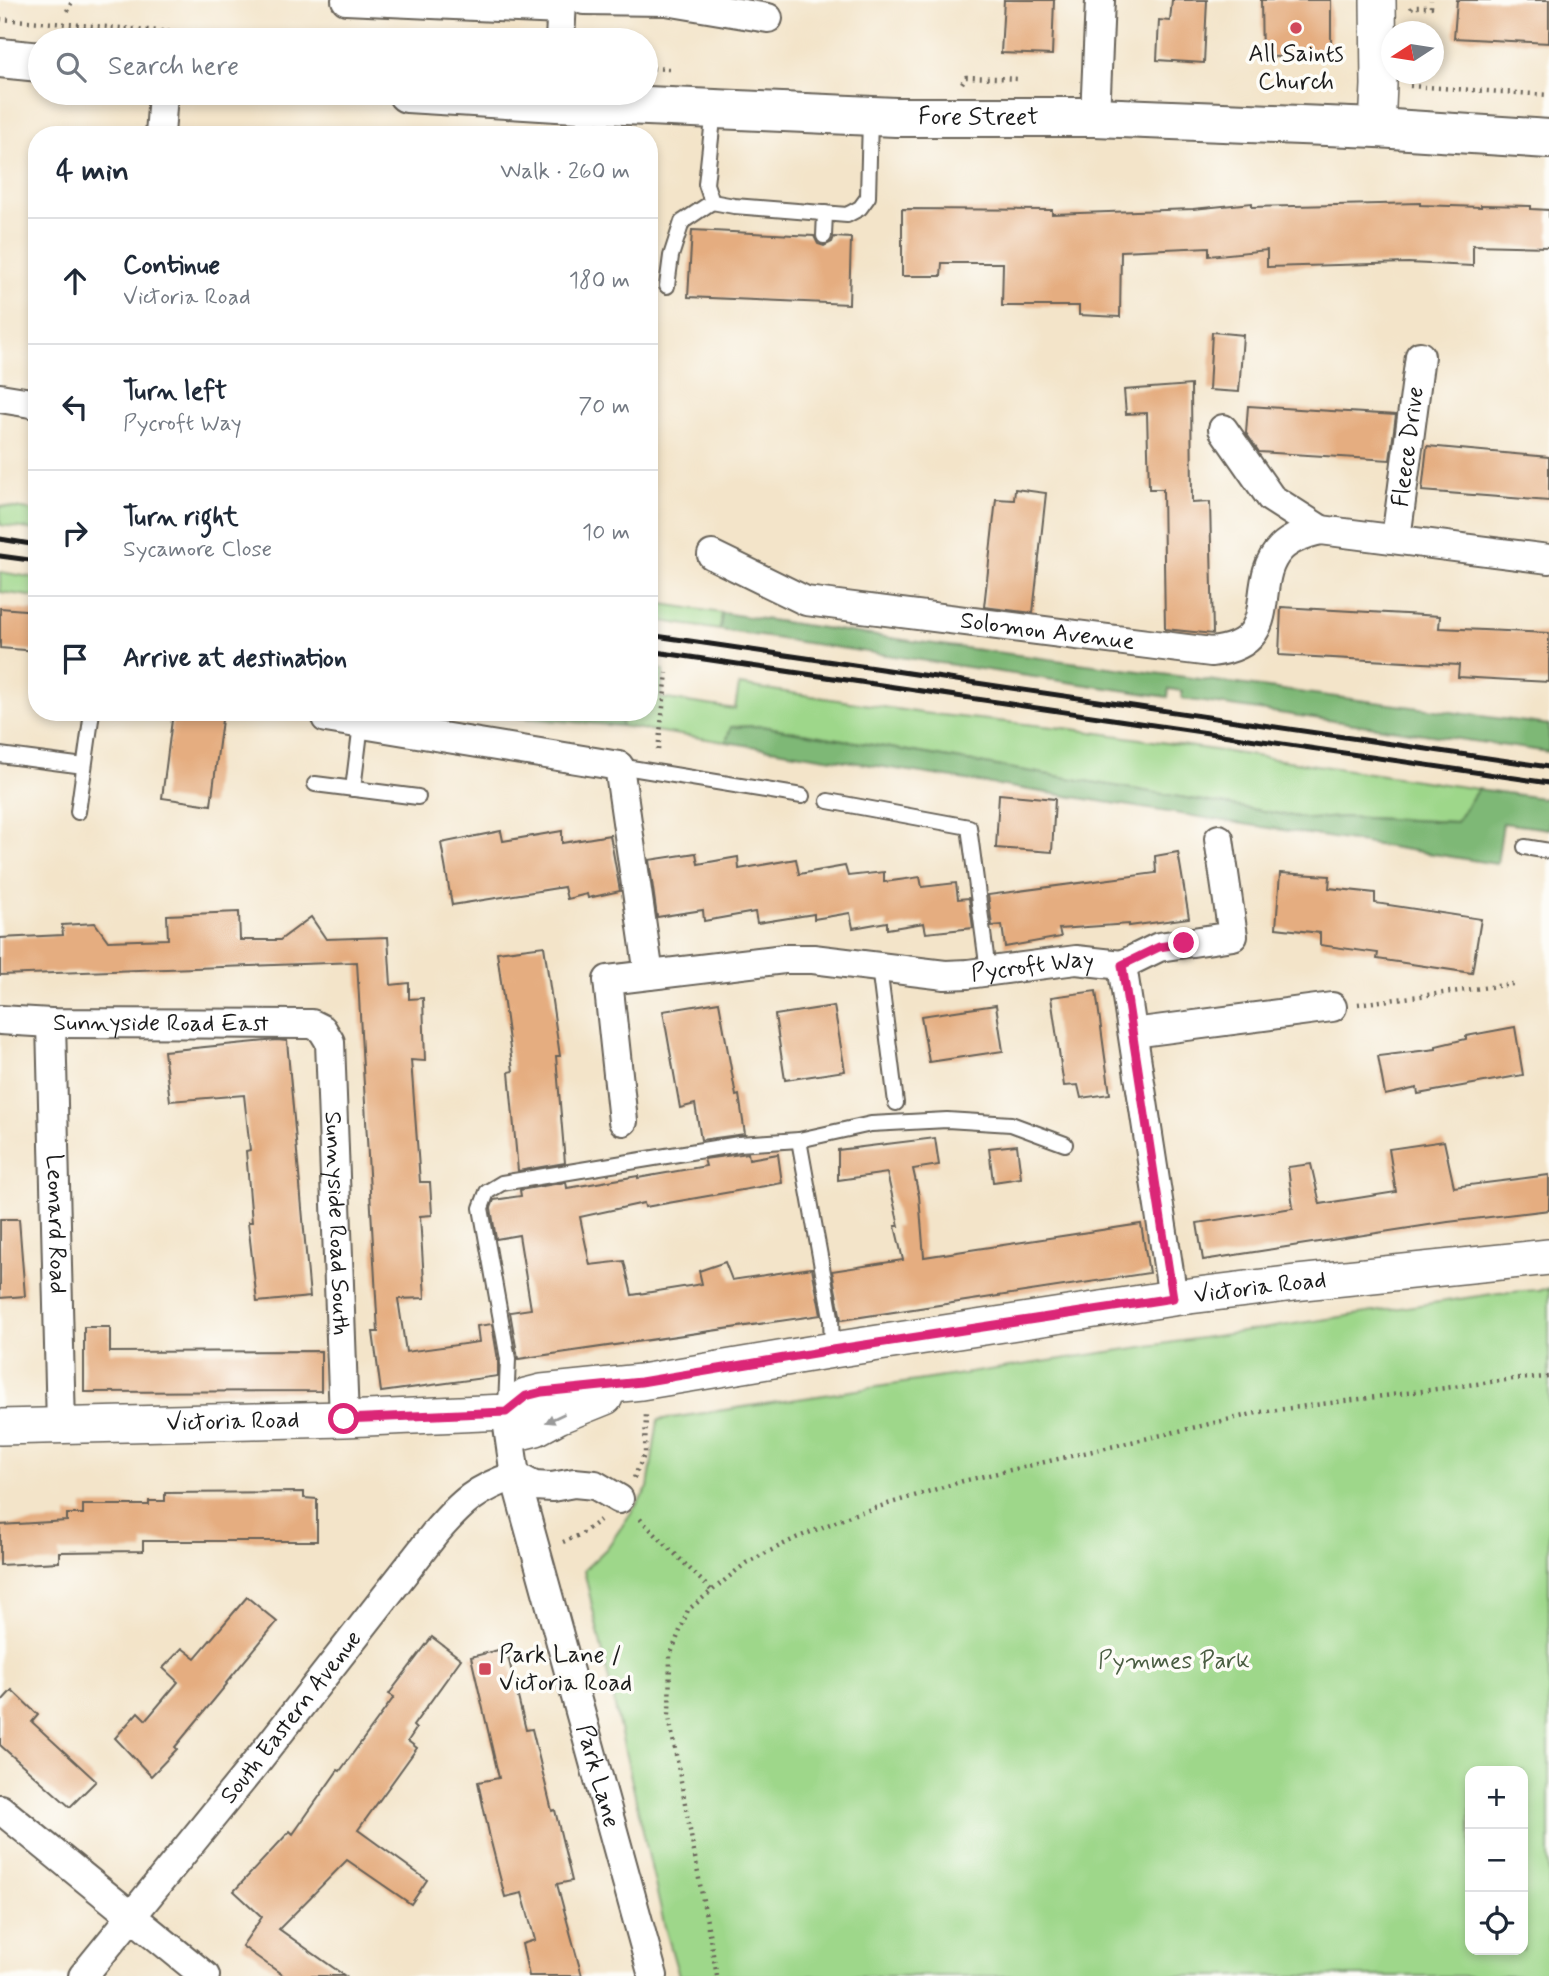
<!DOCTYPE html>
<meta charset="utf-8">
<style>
:root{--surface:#fff;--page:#f6f6f7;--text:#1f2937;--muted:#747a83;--line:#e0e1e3}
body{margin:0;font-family:Mynerve,sans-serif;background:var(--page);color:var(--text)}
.controls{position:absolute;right:21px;bottom:21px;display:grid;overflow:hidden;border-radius:14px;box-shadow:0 4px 10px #0003}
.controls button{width:63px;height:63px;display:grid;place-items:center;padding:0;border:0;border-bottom:2px solid var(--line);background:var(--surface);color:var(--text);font:35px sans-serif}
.compass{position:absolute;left:1381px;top:21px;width:63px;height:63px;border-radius:50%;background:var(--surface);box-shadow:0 4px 10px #0003;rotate:258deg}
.stop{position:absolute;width:21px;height:21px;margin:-16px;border:5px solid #db2777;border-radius:50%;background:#fff}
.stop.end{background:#db2777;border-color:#fff;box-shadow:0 2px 7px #0008}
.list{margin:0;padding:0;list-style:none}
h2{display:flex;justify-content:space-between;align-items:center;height:91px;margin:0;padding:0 28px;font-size:30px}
h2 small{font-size:23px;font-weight:400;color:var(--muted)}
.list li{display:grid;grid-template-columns:46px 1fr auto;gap:21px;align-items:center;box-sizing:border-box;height:126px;padding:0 28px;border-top:2px solid var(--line)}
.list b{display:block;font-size:26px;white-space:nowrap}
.list p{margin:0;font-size:23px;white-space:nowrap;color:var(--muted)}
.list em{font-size:23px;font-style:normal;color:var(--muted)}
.icon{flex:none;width:38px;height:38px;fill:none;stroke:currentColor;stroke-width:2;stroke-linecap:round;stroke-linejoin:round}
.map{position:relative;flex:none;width:1549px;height:1976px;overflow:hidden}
.search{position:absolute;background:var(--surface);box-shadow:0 4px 10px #0003;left:28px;top:28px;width:630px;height:77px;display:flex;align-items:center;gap:18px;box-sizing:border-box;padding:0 24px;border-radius:38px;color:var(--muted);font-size:26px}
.panel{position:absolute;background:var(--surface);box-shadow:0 4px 10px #0003;left:28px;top:126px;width:630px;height:595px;border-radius:28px}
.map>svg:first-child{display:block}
</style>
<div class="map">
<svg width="1549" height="1976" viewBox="0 0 1549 1976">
<rect width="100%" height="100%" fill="#fdfcf7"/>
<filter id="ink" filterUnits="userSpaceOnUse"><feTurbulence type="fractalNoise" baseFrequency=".0143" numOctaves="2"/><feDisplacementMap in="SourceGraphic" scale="14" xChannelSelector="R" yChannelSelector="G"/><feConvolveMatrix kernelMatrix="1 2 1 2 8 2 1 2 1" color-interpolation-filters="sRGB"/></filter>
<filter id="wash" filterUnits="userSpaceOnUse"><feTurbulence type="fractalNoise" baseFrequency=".00686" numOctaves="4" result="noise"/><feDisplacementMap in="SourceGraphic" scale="28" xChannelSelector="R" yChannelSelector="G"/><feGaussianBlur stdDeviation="1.57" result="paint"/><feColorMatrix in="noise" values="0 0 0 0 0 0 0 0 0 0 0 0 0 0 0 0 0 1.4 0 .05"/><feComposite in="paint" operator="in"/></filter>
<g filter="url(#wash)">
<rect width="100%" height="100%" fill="#f3e4c9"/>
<!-- green -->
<g fill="#9ed78a" stroke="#5d7a53" stroke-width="2" fill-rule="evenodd">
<path d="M 0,506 L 37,511 L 37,530 L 0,525 Z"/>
<path d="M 0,572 L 37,578 L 37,597 L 0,592 Z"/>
<path d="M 649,602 L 722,613 L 720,630 L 661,621 L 661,616 L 649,615 Z"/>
<path d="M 649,668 L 664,670 L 660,698 L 735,709 L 739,685 L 922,713 L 1072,729 L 1478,789 L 1457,822 L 1344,817 L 1310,819 L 761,726 L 731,727 L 726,742 L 622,726 L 618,712 L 649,712 Z"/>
<path d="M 1549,1289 L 1549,1976 L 679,1976 L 664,1924 L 584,1570 L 607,1548 L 648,1488 L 658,1420 L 1499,1293 ZM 1470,1771 L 1523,1771 L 1523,1950 L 1470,1950 Z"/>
</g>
<!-- forest -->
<g fill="#7eb876" stroke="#4d6a49" stroke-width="2">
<path d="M 722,613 L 904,640 L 1549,725 L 1549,752 L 1182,699 L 1182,691 L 1169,689 L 1168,697 L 720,630 Z"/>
<path d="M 445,712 L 618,712 L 622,726 Z"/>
<path d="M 761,726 L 1310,819 L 1344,817 L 1456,822 L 1478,789 L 1549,799 L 1549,829 L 1503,823 L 1497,864 L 726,742 L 731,727 Z"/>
</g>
<g id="blocks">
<!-- building -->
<g fill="#e5ad80">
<path d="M 1004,0 L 1054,0 L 1052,55 L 1001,53 Z"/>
<path d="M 1172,0 L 1207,0 L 1204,63 L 1157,60 L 1159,20 L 1170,21 Z"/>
<path d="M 1261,0 L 1331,0 L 1331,56 L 1262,57 Z"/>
<path d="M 1457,0 L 1549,0 L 1549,43 L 1454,38 Z"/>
<path d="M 1252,203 L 1252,207 L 1420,203 L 1420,205 L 1481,207 L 1481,205 L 1531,206 L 1531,209 L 1549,210 L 1549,247 L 1473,245 L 1473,266 L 1408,263 L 1267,267 L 1267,250 L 1209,256 L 1209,247 L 1121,251 L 1120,317 L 1079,315 L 1079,306 L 1002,306 L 1003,263 L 942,263 L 941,276 L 902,276 L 902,209 L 1052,210 L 1052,214 L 1193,209 Z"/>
<path d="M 692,230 L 814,236 L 818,244 L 824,246 L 832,242 L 834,237 L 851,238 L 849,304 L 688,297 Z"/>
<path d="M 1212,332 L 1243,335 L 1239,392 L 1209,390 Z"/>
<path d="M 1191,385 L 1192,503 L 1210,502 L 1213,634 L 1165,629 L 1163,489 L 1149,489 L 1147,413 L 1126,414 L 1124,390 Z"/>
<path d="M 1248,406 L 1396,415 L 1390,460 L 1259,452 L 1246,433 Z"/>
<path d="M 1427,446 L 1549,457 L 1549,501 L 1422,491 Z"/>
<path d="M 1015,489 L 1046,493 L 1033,613 L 984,607 L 996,499 L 1014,500 Z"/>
<path d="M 1281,607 L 1440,616 L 1439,628 L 1549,633 L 1549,682 L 1458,677 L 1459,665 L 1279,655 Z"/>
<path d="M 0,608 L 37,611 L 37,651 L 0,648 Z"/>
<path d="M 173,712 L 223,712 L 211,805 L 162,798 Z"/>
<path d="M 999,794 L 1055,799 L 1052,852 L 996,848 Z"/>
<path d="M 501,831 L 503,841 L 562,831 L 562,843 L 610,835 L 620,891 L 588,898 L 587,894 L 567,899 L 564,887 L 452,905 L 441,843 Z"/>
<path d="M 1178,852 L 1189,918 L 1129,926 L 1129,924 L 1059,929 L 1061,937 L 1005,947 L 1002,925 L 992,926 L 988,895 L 1156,873 L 1155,856 Z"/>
<path d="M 696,853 L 698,864 L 738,857 L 739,869 L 796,859 L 799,874 L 845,866 L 848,876 L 884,872 L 884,882 L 920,877 L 922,887 L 956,883 L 958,899 L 969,898 L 973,928 L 926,933 L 924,923 L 887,929 L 887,922 L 853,928 L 850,913 L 814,919 L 814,914 L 757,923 L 755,912 L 704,921 L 703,910 L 657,917 L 649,860 Z"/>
<path d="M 1280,873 L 1330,876 L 1329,888 L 1375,893 L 1375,903 L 1481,919 L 1472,973 L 1377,959 L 1378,953 L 1320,945 L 1320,933 L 1276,928 Z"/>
<path d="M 239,912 L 240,940 L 280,940 L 311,917 L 326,939 L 388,937 L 391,985 L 409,983 L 409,999 L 423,998 L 425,1061 L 411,1060 L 420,1182 L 430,1182 L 432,1215 L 420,1216 L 425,1298 L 398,1299 L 406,1352 L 479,1342 L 477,1326 L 492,1324 L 498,1360 L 498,1376 L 381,1392 L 373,1332 L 378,1332 L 357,962 L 0,975 L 0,938 L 63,935 L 62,925 L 95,923 L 108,941 L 168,939 L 167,915 Z"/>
<path d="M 544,946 L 560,1056 L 556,1056 L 565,1163 L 518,1171 L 509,1072 L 513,1071 L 497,952 Z"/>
<path d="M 1096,991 L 1110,1094 L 1081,1098 L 1078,1085 L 1064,1086 L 1051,997 Z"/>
<path d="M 719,1002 L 736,1096 L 739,1095 L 745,1134 L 701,1140 L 695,1104 L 680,1108 L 663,1011 Z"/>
<path d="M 996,1005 L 1003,1051 L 929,1062 L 921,1016 Z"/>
<path d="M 834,1006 L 845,1071 L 785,1080 L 775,1015 Z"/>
<path d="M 1515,1027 L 1523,1075 L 1418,1094 L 1417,1088 L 1385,1095 L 1378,1056 L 1436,1049 L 1436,1046 L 1466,1039 L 1466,1036 Z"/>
<path d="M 277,1040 L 287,1041 L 310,1297 L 257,1302 L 248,1222 L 252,1222 L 246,1151 L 250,1150 L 244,1095 L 170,1101 L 164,1051 Z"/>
<path d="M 935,1138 L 939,1165 L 913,1169 L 919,1196 L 924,1257 L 1141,1224 L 1149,1273 L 841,1320 L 832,1271 L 903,1260 L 895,1226 L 899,1226 L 887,1173 L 838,1180 L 838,1150 Z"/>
<path d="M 1444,1141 L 1454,1187 L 1549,1175 L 1549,1210 L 1448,1222 L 1203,1260 L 1197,1223 L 1293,1208 L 1288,1167 L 1311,1164 L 1320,1204 L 1396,1192 L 1389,1149 Z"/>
<path d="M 1017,1145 L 1021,1178 L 993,1182 L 989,1148 Z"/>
<path d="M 748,1153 L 749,1159 L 778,1154 L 782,1183 L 645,1207 L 644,1203 L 580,1217 L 590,1265 L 624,1261 L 632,1295 L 702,1284 L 699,1271 L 725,1262 L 732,1280 L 812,1268 L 821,1315 L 518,1359 L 510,1312 L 531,1309 L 519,1235 L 496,1239 L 491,1208 L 494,1200 L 521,1196 L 520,1190 L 566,1182 L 567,1188 L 638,1176 L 638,1178 L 706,1166 L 704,1159 Z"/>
<path d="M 0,1219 L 19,1219 L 25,1296 L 0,1298 Z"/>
<path d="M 84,1327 L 110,1327 L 110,1352 L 321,1351 L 321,1391 L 84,1392 Z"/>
<path d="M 304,1492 L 304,1498 L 317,1499 L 317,1541 L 143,1541 L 143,1551 L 59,1552 L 59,1562 L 0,1565 L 0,1525 L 67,1521 L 67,1514 L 83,1514 L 83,1505 L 149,1505 L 149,1501 L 165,1501 L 165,1493 Z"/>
<path d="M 247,1597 L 277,1622 L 226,1683 L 227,1684 L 175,1747 L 177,1749 L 151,1776 L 115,1738 L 138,1712 L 146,1720 L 178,1682 L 163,1668 L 182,1648 L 195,1658 Z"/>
<path d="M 432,1637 L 461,1659 L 413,1726 L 416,1729 L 408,1741 L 417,1748 L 358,1830 L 427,1880 L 411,1904 L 347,1860 L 279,1929 L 345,1976 L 284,1976 L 242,1946 L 262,1917 L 234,1891 L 290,1831 L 293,1834 L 338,1770 L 340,1771 L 394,1697 L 389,1694 Z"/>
<path d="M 506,1648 L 526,1730 L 532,1729 L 552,1811 L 555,1810 L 572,1881 L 557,1884 L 582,1976 L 529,1976 L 522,1944 L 535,1940 L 522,1893 L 505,1897 L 490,1838 L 478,1782 L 499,1778 L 471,1657 Z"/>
<path d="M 12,1690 L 38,1715 L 32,1722 L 96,1781 L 70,1807 L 0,1745 L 0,1703 Z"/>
</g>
</g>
</g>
<g filter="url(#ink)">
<use href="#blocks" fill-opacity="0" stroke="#676259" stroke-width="2"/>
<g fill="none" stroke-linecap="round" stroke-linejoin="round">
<defs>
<g id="service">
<path d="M 714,110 L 706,184 L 712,202 L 734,206 L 847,215 L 860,208 L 868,197 L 870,118"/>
<path d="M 585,135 L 586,105"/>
<path d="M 824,236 L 825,213"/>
<path d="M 667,286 L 671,256 L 682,222 L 712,202"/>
<path d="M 0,755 L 84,766"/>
<path d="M 619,766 L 802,796"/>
<path d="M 315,784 L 418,797"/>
<path d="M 353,789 L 361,724"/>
<path d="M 828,801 L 969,827 L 988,971"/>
<path d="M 78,812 L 92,712"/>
<path d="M 1525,847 L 1549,851"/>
<path d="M 879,967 L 896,1103"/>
<path d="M 799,1140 L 831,1317 L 832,1349"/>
<path d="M 506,1406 L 508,1359 L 481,1208 L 487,1192 L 502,1183 L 739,1144 L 799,1140 L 871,1124 L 947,1120 L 1011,1124 L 1065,1144"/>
</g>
<g id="minor">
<path d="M 346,0 L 561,10"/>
<path d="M 584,0 L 666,1 L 768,18"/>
<path d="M 560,40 L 562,0"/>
<path d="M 1095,117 L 1100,0"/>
<path d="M 160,135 L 163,93"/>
<path d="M 0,398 L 37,404"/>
<path d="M 1223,429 L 1271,498 L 1321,530"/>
<path id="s1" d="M 1396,539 L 1420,356"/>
<path id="s2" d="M 712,555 L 806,601 L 1211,652 C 1287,644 1246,583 1281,548 C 1292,537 1307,533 1321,530 L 1549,559"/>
<path d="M 326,718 L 619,766 L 649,975"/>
<path d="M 1122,965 L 1159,947 L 1233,936 L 1219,839"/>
<path id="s3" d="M 0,1020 L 51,1023 L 312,1024 L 322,1029 L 330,1042 L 344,1419"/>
<path id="s4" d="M 51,1023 L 61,1426"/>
<path d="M 1133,1033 L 1332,1007"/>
<path id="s5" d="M 623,1121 L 608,980 L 784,959 L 813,959 L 945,975 L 968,974 L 1076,960 L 1122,965 L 1173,1298"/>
<path id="s6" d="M 506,1412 L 515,1476 L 653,1976"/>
<path d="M 0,1809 L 205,1976"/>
<path id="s7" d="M 83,1976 L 255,1764 L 436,1532 C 461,1503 477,1488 515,1476 L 534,1486 L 552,1487 L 574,1483 L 595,1485 L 619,1499"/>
</g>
<g id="tertiary">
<path d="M 1377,128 L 1379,85 L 1378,0"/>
<path d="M 506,1412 L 515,1427 L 524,1431 L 536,1428 L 558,1416 L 605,1397"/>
<path id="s8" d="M 0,1427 L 344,1419 L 506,1412 L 526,1396 L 542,1392 L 641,1382 L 833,1350 L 1173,1298 L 1295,1283 L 1549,1257"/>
</g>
<g id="primary">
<path d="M 0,58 L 40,62"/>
<path id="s9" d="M 407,93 L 557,102 L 896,117 L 1095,117 L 1377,128 L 1549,139"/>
</g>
</defs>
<!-- service casing -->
<use href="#service" stroke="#676259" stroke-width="18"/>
<!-- minor casing -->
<use href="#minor" stroke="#676259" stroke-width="32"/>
<!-- tertiary casing -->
<use href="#tertiary" stroke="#676259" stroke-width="38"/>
<!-- primary casing -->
<use href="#primary" stroke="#676259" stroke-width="42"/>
<!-- path -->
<g stroke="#676259" stroke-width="4.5" stroke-dasharray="2 5" stroke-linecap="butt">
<path d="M 1411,9 L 1412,7 L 1431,7 L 1431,0"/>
<path d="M 67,11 L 73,0"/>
<path d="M 0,19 L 282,40"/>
<path d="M 646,68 L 669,69"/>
<path d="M 962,83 L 966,77 L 1020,79"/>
<path d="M 1410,86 L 1549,95"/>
<path d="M 57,93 L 127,97 L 130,93"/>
<path d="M 658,750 L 667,673"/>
<path d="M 1358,1004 L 1513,984"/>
<path d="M 634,1478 L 645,1453 L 646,1412"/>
<path d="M 640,1519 L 711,1590"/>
<path d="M 563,1542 L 580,1535 L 600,1520"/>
<path d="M 717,1976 L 669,1717 L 670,1656 L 688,1610 L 746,1563 L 796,1538 L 855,1514 L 963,1481 L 1261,1412 L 1514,1379 L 1549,1377"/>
</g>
<!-- service -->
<use href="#service" stroke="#fff" stroke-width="14"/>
<!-- minor -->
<use href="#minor" stroke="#fff" stroke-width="28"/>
<!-- tertiary -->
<use href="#tertiary" stroke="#fff" stroke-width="35"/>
<!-- primary -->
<use href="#primary" stroke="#fff" stroke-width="38"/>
<!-- rail -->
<g stroke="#1c1c1c" stroke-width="5">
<path d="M 0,539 L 37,545"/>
<path d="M 0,556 L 37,561"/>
<path d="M 649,635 L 1549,767"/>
<path d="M 649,651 L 1549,783"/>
</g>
</g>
<!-- one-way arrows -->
<defs><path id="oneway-solid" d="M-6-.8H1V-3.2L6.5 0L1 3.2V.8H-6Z" transform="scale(1.75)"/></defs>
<use fill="#999" href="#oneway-solid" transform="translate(555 1418) rotate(155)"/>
</g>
<g fill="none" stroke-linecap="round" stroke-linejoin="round" filter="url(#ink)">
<!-- route -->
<path stroke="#db2777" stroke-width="9" d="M 344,1419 L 506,1412 L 526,1396 L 542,1392 L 641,1382 L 832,1350 L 1173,1298 L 1122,965 L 1159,947 L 1184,943"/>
</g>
<!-- markers -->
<g fill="#d1495b" stroke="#fdfcf7" stroke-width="2.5">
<circle cx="1296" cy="28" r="7"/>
<rect x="478" y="1662" width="14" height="14" rx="3.5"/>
</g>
<g text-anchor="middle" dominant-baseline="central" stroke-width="7" stroke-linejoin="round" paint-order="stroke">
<!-- poi labels -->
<g font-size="24" fill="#1c1c1c" stroke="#fdfcf7">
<text x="1296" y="54">All Saints<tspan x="1296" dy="28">Church</tspan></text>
<text x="499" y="1655" text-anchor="start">Park Lane /<tspan x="499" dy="28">Victoria Road</tspan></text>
</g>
<!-- street labels -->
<g font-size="24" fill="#1c1c1c" stroke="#fdfcf7">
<text stroke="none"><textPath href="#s9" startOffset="572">Fore Street</textPath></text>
<text stroke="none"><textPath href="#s1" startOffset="93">Fleece Drive</textPath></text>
<text stroke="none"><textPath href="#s2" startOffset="348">Solomon Avenue</textPath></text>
<text stroke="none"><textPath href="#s5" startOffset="569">Pycroft Way</textPath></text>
<text stroke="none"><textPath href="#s3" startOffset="161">Sunnyside Road East</textPath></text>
<text stroke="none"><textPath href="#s3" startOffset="520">Sunnyside Road South</textPath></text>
<text stroke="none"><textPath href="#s4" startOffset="201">Leonard Road</textPath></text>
<text stroke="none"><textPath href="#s8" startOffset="1274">Victoria Road</textPath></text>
<text stroke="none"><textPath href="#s8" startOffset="233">Victoria Road</textPath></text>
<text stroke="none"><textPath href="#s7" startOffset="332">South Eastern Avenue</textPath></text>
<text stroke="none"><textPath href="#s6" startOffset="376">Park Lane</textPath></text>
</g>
<!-- park labels -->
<g font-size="24" fill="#4a5d42" stroke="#fdfcf7">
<text x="1174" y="1661">Pymmes Park</text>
</g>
</g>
</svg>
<div class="controls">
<button>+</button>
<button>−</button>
<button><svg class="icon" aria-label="locate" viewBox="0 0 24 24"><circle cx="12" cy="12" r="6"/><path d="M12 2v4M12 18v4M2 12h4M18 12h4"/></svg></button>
</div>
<svg class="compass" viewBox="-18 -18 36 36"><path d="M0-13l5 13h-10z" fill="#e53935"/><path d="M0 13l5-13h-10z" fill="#747a83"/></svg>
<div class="stop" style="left:344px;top:1419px"></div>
<div class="stop end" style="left:1184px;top:943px"></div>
<div class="search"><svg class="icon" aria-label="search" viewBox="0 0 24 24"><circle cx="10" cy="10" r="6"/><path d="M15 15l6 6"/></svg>Search here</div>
<section class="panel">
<h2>4 min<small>Walk · 260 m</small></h2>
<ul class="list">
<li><svg class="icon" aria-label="ahead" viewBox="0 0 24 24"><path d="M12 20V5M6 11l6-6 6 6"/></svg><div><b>Continue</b><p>Victoria Road</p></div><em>180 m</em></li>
<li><svg class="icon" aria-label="left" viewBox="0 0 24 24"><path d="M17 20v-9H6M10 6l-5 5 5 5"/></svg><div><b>Turn left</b><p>Pycroft Way</p></div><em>70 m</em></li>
<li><svg class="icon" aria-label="right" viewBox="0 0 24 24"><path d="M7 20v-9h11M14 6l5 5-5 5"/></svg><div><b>Turn right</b><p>Sycamore Close</p></div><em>10 m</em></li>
<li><svg class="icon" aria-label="arrive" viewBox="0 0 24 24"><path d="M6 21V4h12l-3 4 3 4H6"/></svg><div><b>Arrive at destination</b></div></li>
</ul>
</section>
</div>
